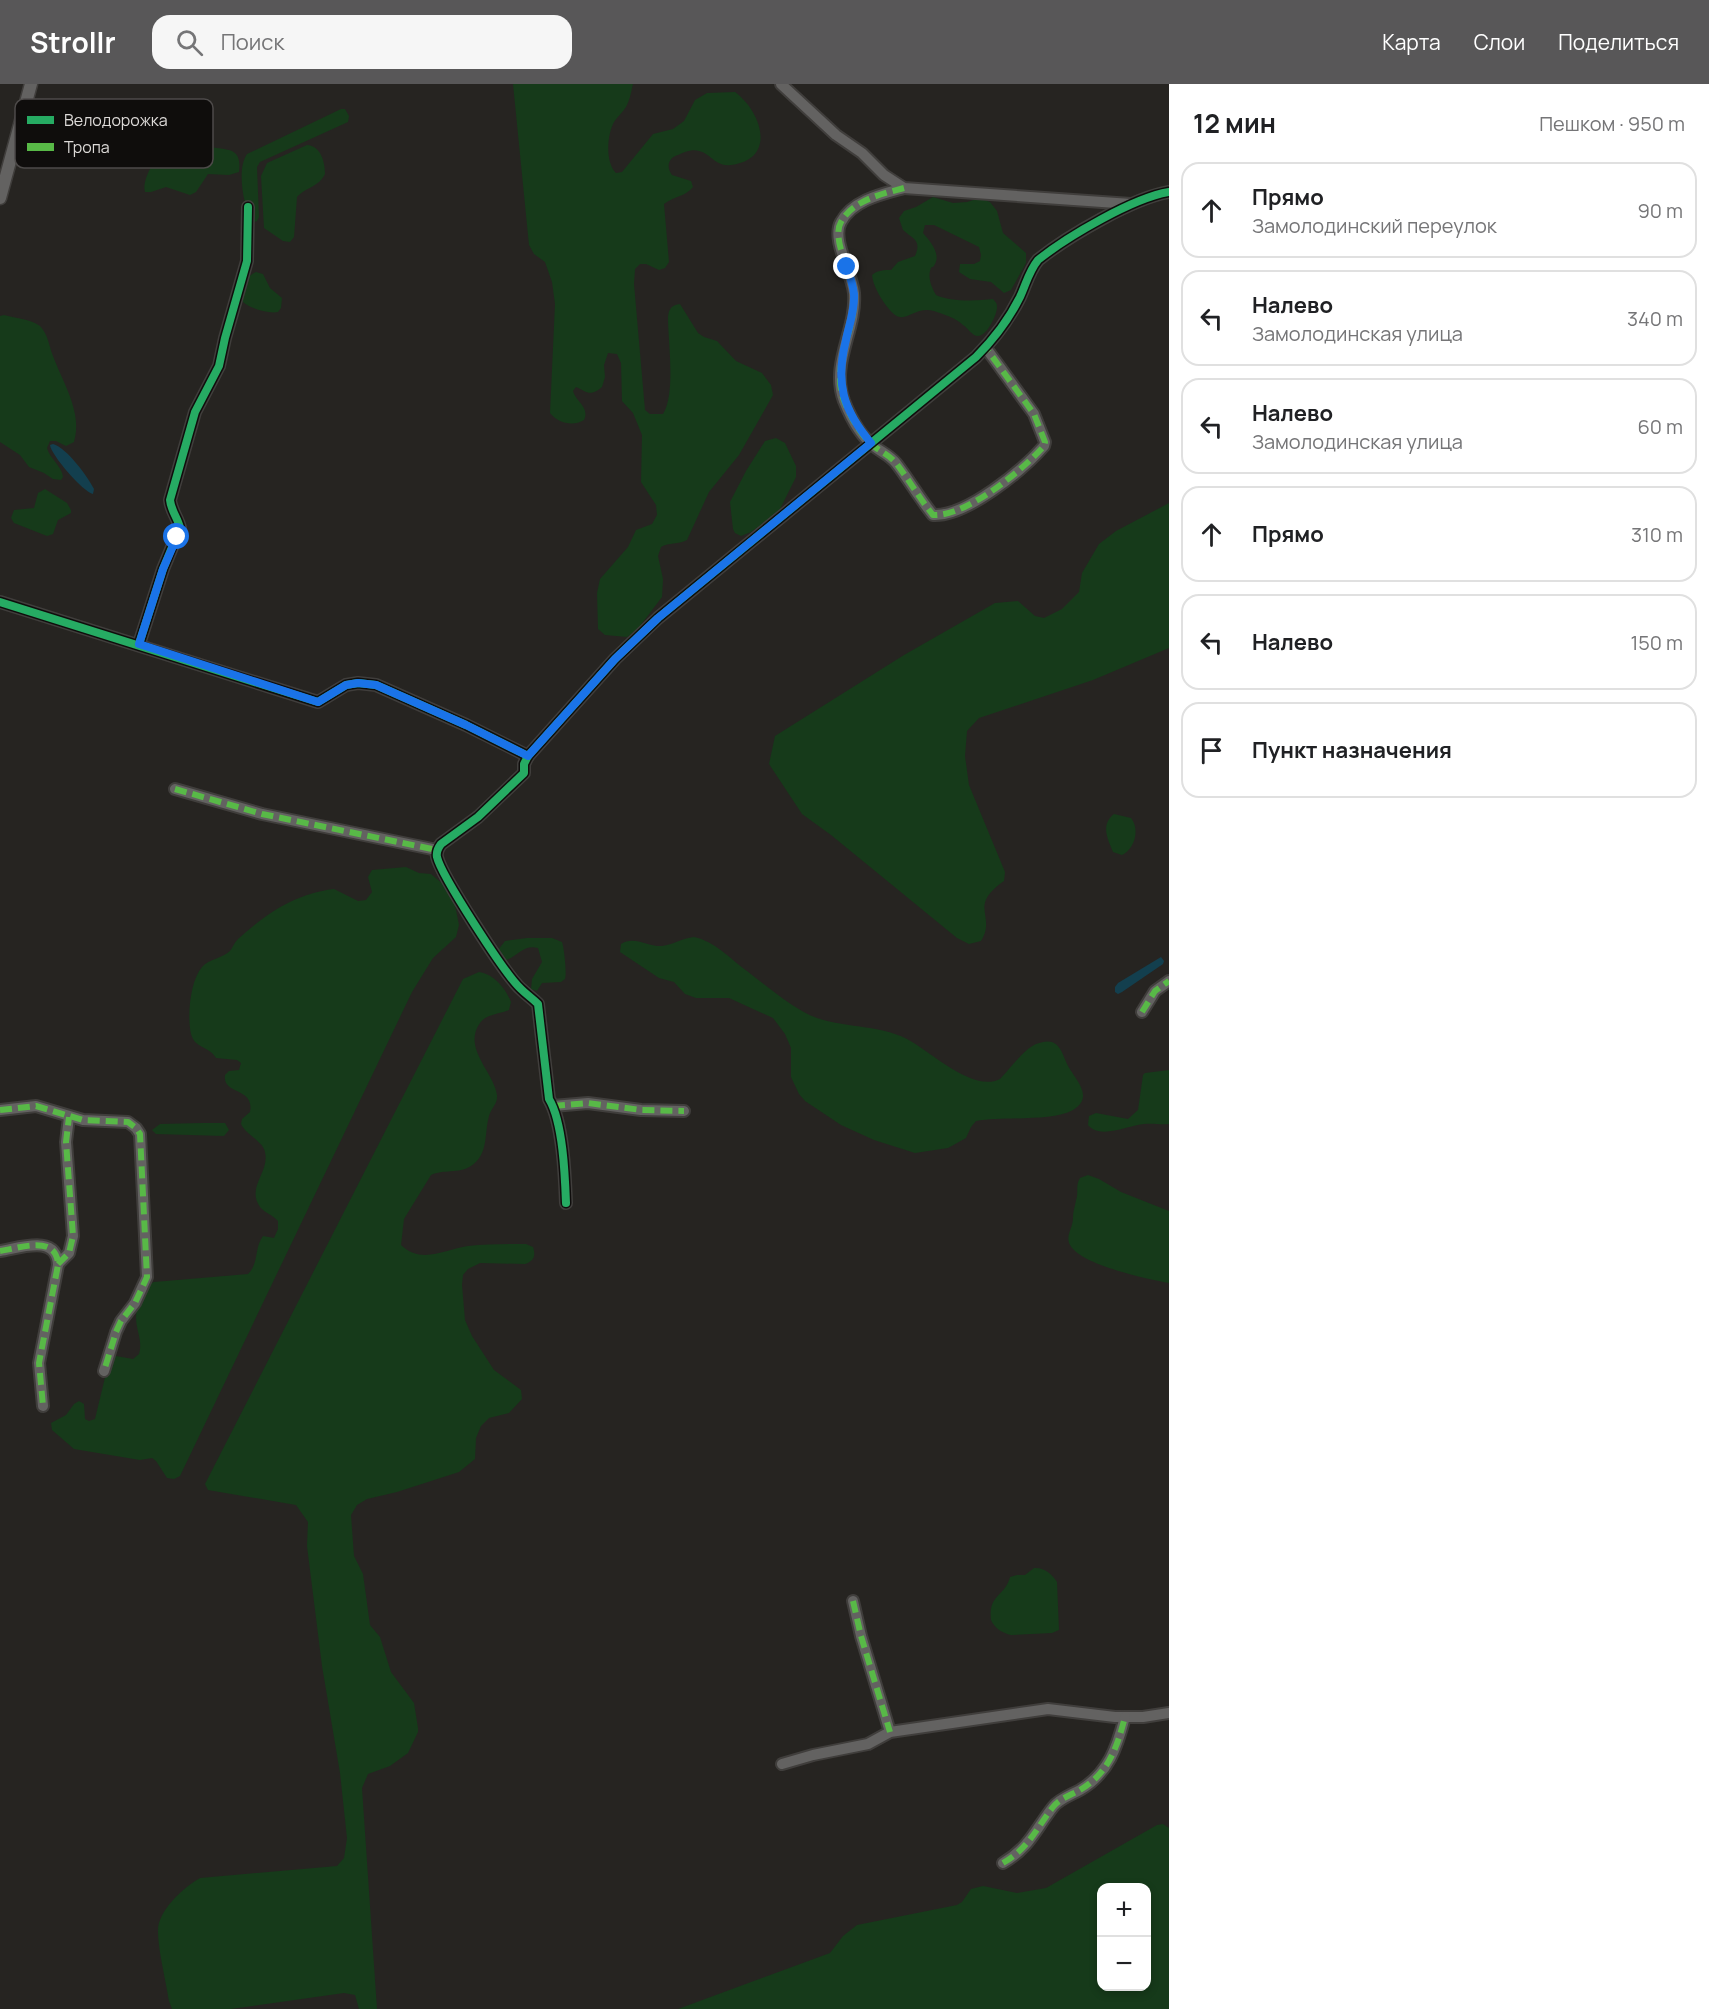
<!DOCTYPE html>
<html lang="ru">
<meta charset="utf-8">
<style>
:root{--surface:#fff;--page:#f6f6f6;--text:#202124;--muted:#757577;--line:#e0e0e0;--accent:#585758}
body{margin:0;font-family:Manrope,sans-serif;background:var(--page);color:var(--text)}
.controls{position:absolute;right:18px;bottom:18px;display:grid;overflow:hidden;border-radius:12px;box-shadow:0 3px 9px #0003}
.controls button{width:54px;height:54px;display:grid;place-items:center;padding:0;border:0;border-bottom:2px solid var(--line);background:var(--surface);color:var(--text);font:30px sans-serif}
.stop{position:absolute;width:18px;height:18px;margin:-14px;border:4px solid #1a73e8;border-radius:50%;background:#fff}
.stop.end{background:#1a73e8;border-color:#fff;box-shadow:0 2px 6px #0008}
.list{margin:0;padding:0;list-style:none}
h2{display:flex;justify-content:space-between;align-items:center;height:78px;margin:0;padding:0 24px;font-size:26px}
h2 small{font-size:20px;font-weight:400;color:var(--muted)}
.list li{display:grid;grid-template-columns:39px 1fr auto;gap:18px;align-items:center;box-sizing:border-box;height:96px;margin:0 12px 12px;padding:0 12px;border:2px solid var(--line);border-radius:18px}
.list b{display:block;font-size:22px;white-space:nowrap}
.list p{margin:0;font-size:20px;white-space:nowrap;color:var(--muted)}
.list em{font-size:20px;font-style:normal;color:var(--muted)}
.icon{flex:none;width:33px;height:33px;fill:none;stroke:currentColor;stroke-width:2;stroke-linecap:round;stroke-linejoin:round}
.map{position:relative;flex:none;width:1169px;height:1925px;overflow:hidden}
header{display:flex;align-items:center;gap:36px;box-sizing:border-box;height:84px;padding:0 30px;background:var(--accent);color:#fff}
header strong{font-size:28px}
nav{display:flex;gap:33px;margin-inline-start:auto;font-size:21px}
.search{width:420px;height:54px;background:var(--page);display:flex;align-items:center;gap:15px;box-sizing:border-box;padding:0 21px;border-radius:18px;color:var(--muted);font-size:22px}
main{display:flex}
aside{flex:1;background:var(--surface)}
.map>svg:first-child{display:block}
</style>
<header>
<strong>Strollr</strong>
<div class="search"><svg class="icon" aria-label="search" viewBox="0 0 24 24"><circle cx="10" cy="10" r="6"/><path d="M15 15l6 6"/></svg>Поиск</div>
<nav><a>Карта</a><a>Слои</a><a>Поделиться</a></nav>
</header>
<main>
<div class="map">
<svg width="1169" height="1925" viewBox="0 0 1169 1925">
<rect width="100%" height="100%" fill="#262421"/>
<!-- green -->
<g fill="#163a1a" fill-rule="evenodd">
<path d="M 513,0 L 633,0 C 631,8 630,16 626,23 C 622,29 617,33 614,38 C 607,51 605,78 616,89 L 622,88 L 653,50 L 673,45 L 684,37 L 695,16 L 707,9 L 735,8 C 761,27 778,75 731,81 C 711,84 709,60 685,68 C 681,70 676,71 672,74 C 667,80 668,85 672,91 L 691,97 L 693,103 C 685,113 674,112 664,120 L 669,178 L 665,184 L 659,186 L 646,180 L 640,180 L 635,185 L 634,200 L 645,326 L 650,330 L 663,330 C 676,309 668,258 668,233 C 669,224 672,221 680,220 L 698,249 L 704,253 L 717,257 L 736,277 L 762,289 L 771,301 L 773,311 L 739,371 L 709,408 L 687,456 C 678,461 669,458 661,463 L 658,472 L 663,495 L 662,513 L 637,546 L 627,553 L 605,551 L 598,545 L 597,509 L 600,495 L 628,463 L 636,446 L 652,440 L 657,431 L 656,421 L 641,398 L 642,351 L 633,329 L 622,317 L 621,279 L 617,270 L 608,269 L 604,281 L 605,293 L 602,303 C 590,313 587,308 576,303 L 573,307 C 576,318 590,323 584,336 C 573,343 558,339 550,329 L 555,220 L 552,198 L 545,178 L 534,170 L 529,161 Z"/>
<path d="M 341,25 L 345,25 L 349,32 L 348,38 L 260,78 L 257,83 L 259,133 L 257,137 L 252,139 C 244,123 236,86 247,70 Z"/>
<path d="M 175,61 C 187,62 223,63 232,67 C 240,71 240,80 239,88 L 229,91 L 208,90 L 196,108 L 190,111 L 166,103 L 151,108 L 145,108 C 141,93 160,65 175,61 Z"/>
<path d="M 307,61 C 321,62 325,78 325,90 C 319,103 306,103 297,113 L 294,153 L 290,158 L 283,157 L 264,144 L 261,92 L 267,79 Z"/>
<path d="M 933,113 L 953,119 L 967,118 L 980,114 L 990,118 L 997,127 L 1003,149 L 1026,169 L 1026,179 L 1011,206 L 1004,209 L 991,198 L 970,195 L 959,188 L 960,180 L 974,180 L 980,177 L 981,171 L 979,163 L 934,141 L 925,141 L 923,149 C 929,156 941,169 935,180 C 932,186 932,180 930,187 C 928,195 932,204 936,211 C 950,218 977,217 993,215 C 995,218 997,218 997,223 C 997,231 987,252 978,252 C 972,252 968,244 963,241 C 956,234 943,230 934,227 C 915,222 907,239 895,231 C 885,223 873,203 872,191 C 878,186 884,186 891,186 L 898,178 L 915,172 C 922,156 913,155 903,146 L 899,134 L 904,127 L 916,123 Z"/>
<path d="M 256,188 L 263,190 L 270,204 L 282,214 L 281,224 L 278,228 C 269,230 251,225 243,218 C 242,207 245,192 256,188 Z"/>
<path d="M 4,231 C 14,234 31,235 40,242 C 48,250 49,262 53,272 C 63,299 83,329 74,358 L 66,362 L 56,357 L 50,357 L 47,364 C 50,375 62,382 63,393 L 61,396 L 53,395 L 44,389 L 29,383 L 20,371 L 0,358 L 0,232 Z"/>
<path d="M 776,354 L 785,359 L 796,382 L 796,393 L 778,429 L 751,448 L 741,452 L 735,449 L 733,445 L 730,418 L 746,387 L 765,357 Z"/>
<path d="M 45,405 L 67,419 L 71,426 L 71,429 L 58,436 L 53,450 L 47,452 L 14,439 L 11,434 L 14,426 L 34,424 L 38,409 Z"/>
<path d="M 1169,419 L 1169,564 L 1093,596 L 979,634 L 967,647 L 965,672 L 969,701 L 1005,788 L 1004,797 C 967,823 997,831 981,857 L 969,860 L 957,854 L 831,751 L 802,730 L 769,680 L 775,652 L 904,571 L 995,519 L 1018,517 L 1035,532 L 1044,534 L 1062,525 L 1079,508 L 1082,489 L 1099,460 L 1116,447 Z"/>
<path d="M 1114,730 L 1131,734 C 1140,745 1135,765 1122,771 L 1113,768 C 1108,755 1100,741 1114,730 Z"/>
<path d="M 406,783 L 419,789 L 431,790 L 444,801 L 455,821 L 459,841 L 456,853 L 433,874 L 412,908 L 180,1392 L 174,1395 L 167,1394 L 156,1377 L 152,1374 L 140,1376 L 74,1365 L 52,1346 L 51,1339 L 66,1331 L 74,1320 L 79,1317 L 84,1320 L 85,1335 L 89,1337 L 95,1335 L 109,1277 L 116,1272 L 133,1275 L 139,1270 C 143,1256 136,1247 136,1233 C 136,1222 142,1211 147,1201 L 154,1198 L 248,1190 C 259,1180 254,1164 263,1152 L 274,1154 L 278,1145 L 278,1137 C 273,1131 265,1129 260,1123 C 246,1103 270,1088 265,1068 C 263,1057 246,1051 241,1040 L 242,1035 L 250,1028 C 255,1003 222,1011 225,991 L 229,987 L 239,986 L 241,979 L 237,976 L 216,974 C 208,961 195,965 191,950 C 187,932 190,897 202,883 C 209,875 223,874 230,867 C 233,863 234,859 238,855 C 266,830 294,810 334,805 L 358,817 L 366,816 L 372,808 L 368,793 L 372,786 Z"/>
<path d="M 694,853 C 716,858 729,874 747,887 C 765,901 783,916 802,927 C 834,946 874,938 907,955 C 930,967 973,1009 1000,995 C 1009,986 1024,965 1036,960 C 1059,951 1061,967 1068,982 C 1075,995 1095,1013 1073,1026 C 1051,1038 1002,1032 976,1037 L 971,1043 L 966,1054 L 948,1064 L 915,1069 L 874,1056 L 841,1041 L 805,1017 L 799,1010 L 791,993 L 791,964 L 785,950 L 773,934 L 729,914 L 696,914 L 685,910 L 674,898 L 659,894 L 620,868 L 621,860 C 634,851 648,863 662,862 C 673,861 682,854 694,853 Z"/>
<path d="M 527,854 L 552,854 L 562,858 C 564,863 567,890 565,895 L 561,898 L 542,899 L 537,907 L 531,905 L 532,895 L 542,878 L 538,864 C 524,860 518,872 506,876 L 499,871 L 498,866 L 505,857 Z"/>
<path d="M 479,888 C 494,890 506,905 511,918 L 509,926 C 500,930 486,930 480,939 C 462,964 494,988 497,1011 C 498,1020 491,1024 489,1032 C 484,1050 489,1070 471,1082 C 459,1090 443,1085 431,1091 L 404,1135 L 401,1161 C 422,1181 445,1165 468,1162 C 487,1160 507,1160 526,1160 L 533,1163 C 536,1172 534,1177 525,1180 L 480,1179 L 468,1185 L 463,1191 L 462,1201 L 465,1236 L 472,1252 L 494,1286 L 521,1306 L 522,1315 L 509,1329 L 489,1334 L 481,1342 L 476,1354 L 475,1375 L 459,1388 L 397,1408 L 367,1415 L 357,1421 L 351,1431 L 354,1472 L 363,1490 L 370,1541 L 380,1553 L 391,1588 L 414,1619 L 418,1644 L 418,1648 L 408,1669 L 390,1682 L 368,1690 L 362,1704 L 377,1925 L 359,1925 L 355,1911 L 344,1909 L 231,1925 L 172,1925 L 169,1917 C 166,1897 158,1866 158,1847 C 158,1826 183,1804 200,1794 L 337,1782 L 344,1774 L 347,1754 L 340,1689 L 322,1582 L 307,1462 L 308,1438 L 296,1421 L 208,1406 L 205,1400 L 463,895 Z"/>
<path d="M 1169,986 L 1169,1040 C 1161,1041 1153,1039 1144,1040 C 1129,1041 1100,1056 1088,1041 L 1089,1032 L 1096,1029 L 1128,1035 L 1138,1026 L 1143,991 L 1145,989 Z"/>
<path d="M 203,1039 L 225,1039 L 229,1046 L 224,1052 L 156,1050 L 152,1046 L 160,1040 Z"/>
<path d="M 1088,1091 L 1099,1095 L 1121,1108 L 1169,1127 L 1169,1199 C 1147,1195 1081,1181 1070,1161 C 1065,1152 1073,1144 1073,1134 C 1073,1127 1075,1123 1076,1116 C 1079,1108 1075,1102 1080,1094 Z"/>
<path d="M 1034,1484 C 1044,1483 1052,1490 1057,1498 L 1059,1546 L 1052,1549 L 1011,1551 C 1003,1549 995,1545 991,1536 C 988,1510 1005,1513 1010,1493 L 1017,1491 L 1025,1491 Z"/>
<path d="M 1163,1740 L 1169,1744 L 1169,1925 L 678,1925 L 830,1869 L 843,1852 L 857,1841 L 957,1821 L 962,1818 L 971,1805 L 983,1802 L 1017,1809 L 1046,1804 L 1157,1741 ZM 1102,1804 L 1146,1804 L 1146,1902 L 1102,1902 Z"/>
</g>
<!-- water -->
<g fill="#133f4e">
<path d="M 53,360 C 67,364 87,392 94,405 L 93,410 C 83,408 51,371 50,361 Z"/>
<path d="M 1161,873 L 1164,877 L 1163,880 L 1122,908 L 1118,910 L 1115,908 L 1115,903 L 1118,899 Z"/>
</g>
<g fill="none" stroke-linecap="round" stroke-linejoin="round">
<defs>
<g id="minor">
<path d="M 781,0 L 836,51 L 862,69 L 884,91 L 904,104 L 1131,120"/>
<path d="M 904,104 C 882,110 853,116 841,138 C 831,155 852,189 854,209 C 857,246 830,279 844,317 C 850,332 861,353 875,363 C 883,369 889,371 896,379 C 909,396 920,415 933,431 C 966,433 1023,386 1044,362 L 1045,358 L 1034,330 L 986,264"/>
<path d="M 0,518 L 318,618 L 346,601 L 358,599 L 376,601 L 466,641 L 528,672 L 615,575 L 658,534 L 976,273 C 994,255 1008,237 1020,213 C 1026,200 1029,187 1038,176 C 1068,152 1133,114 1169,108"/>
<path d="M 139,560 L 163,485 L 180,444 C 178,434 171,427 170,416 L 195,328 L 219,282 L 225,254 L 247,177 L 248,123"/>
<path d="M 528,672 L 524,680 L 524,689 L 478,733 L 441,760 C 438,764 436,768 437,773 C 441,791 506,892 521,905 C 527,911 532,914 538,920 L 549,1015 C 563,1038 565,1092 566,1119"/>
<path d="M 175,705 L 262,730 L 437,766"/>
<path d="M 1142,928 L 1155,907 L 1169,897"/>
<path d="M 553,1022 L 588,1019 L 641,1026 L 684,1027"/>
<path d="M 0,1026 L 36,1022 L 83,1036 L 128,1038 L 136,1044 L 140,1050 L 147,1193 L 135,1219 L 121,1237 L 116,1248 L 104,1287"/>
<path d="M 0,1167 C 20,1164 57,1150 58,1181 L 39,1279 L 43,1322"/>
<path d="M 58,1180 L 69,1169 L 73,1152 L 66,1058 L 69,1033"/>
<path d="M 853,1517 L 861,1552 L 890,1648"/>
<path d="M 782,1680 L 813,1671 L 868,1660 L 890,1648 L 1048,1625 L 1115,1633 L 1143,1633 L 1169,1629"/>
<path d="M 1003,1779 C 1030,1763 1035,1746 1053,1723 C 1059,1715 1071,1711 1080,1706 C 1109,1689 1117,1663 1125,1633"/>
</g>
<path id="tertiary" d="M 0,114 L 31,0"/>
</defs>
<!-- minor casing -->
<use href="#minor" stroke="#403e3c" stroke-width="14"/>
<!-- tertiary casing -->
<use href="#tertiary" stroke="#403e3c" stroke-width="15"/>
<!-- minor -->
<use href="#minor" stroke="#636261" stroke-width="10"/>
<!-- tertiary -->
<use href="#tertiary" stroke="#636261" stroke-width="12"/>
<!-- quiet -->
<g stroke="#58b947" stroke-width="6" stroke-dasharray="12 6" stroke-linecap="butt">
<path d="M 904,104 C 882,110 853,116 841,138 C 831,155 852,189 854,209 C 857,246 830,279 844,317 C 850,332 861,353 875,363 C 883,369 889,371 896,379 C 909,396 920,415 933,431 C 966,433 1023,386 1044,362 L 1045,358 L 1034,330 L 986,264"/>
<path d="M 175,705 L 262,730 L 437,766"/>
<path d="M 1142,928 L 1155,907 L 1169,897"/>
<path d="M 553,1022 L 588,1019 L 641,1026 L 684,1027"/>
<path d="M 0,1026 L 36,1022 L 83,1036 L 128,1038 L 136,1044 L 140,1050 L 147,1193 L 135,1219 L 121,1237 L 116,1248 L 104,1287"/>
<path d="M 0,1167 C 20,1164 57,1150 58,1181 L 39,1279 L 43,1322"/>
<path d="M 58,1180 L 69,1169 L 73,1152 L 66,1058 L 69,1033"/>
<path d="M 853,1517 L 861,1552 L 890,1648"/>
<path d="M 1003,1779 C 1030,1763 1035,1746 1053,1723 C 1059,1715 1071,1711 1080,1706 C 1109,1689 1117,1663 1125,1633"/>
</g>
<defs>
<g id="cycleway">
<path d="M 0,518 L 318,618 L 346,601 L 358,599 L 376,601 L 466,641 L 528,672 L 615,575 L 658,534 L 976,273 C 994,255 1008,237 1020,213 C 1026,200 1029,187 1038,176 C 1068,152 1133,114 1169,108"/>
<path d="M 139,560 L 163,485 L 180,444 C 178,434 171,427 170,416 L 195,328 L 219,282 L 225,254 L 247,177 L 248,123"/>
<path d="M 528,672 L 524,680 L 524,689 L 478,733 L 441,760 C 438,764 436,768 437,773 C 441,791 506,892 521,905 C 527,911 532,914 538,920 L 549,1015 C 563,1038 565,1092 566,1119"/>
</g>
</defs>
<!-- cycleway casing -->
<use href="#cycleway" stroke="#0f0d0c" stroke-width="11"/>
<!-- cycleway -->
<use href="#cycleway" stroke="#26ab63" stroke-width="8"/>
</g>
<g fill="none" stroke-linecap="round" stroke-linejoin="round">
<!-- route -->
<path stroke="#1a73e8" stroke-width="8" d="M 177,453 L 163,485 L 139,560 L 318,618 L 346,601 L 358,599 L 376,601 L 466,641 L 528,672 L 615,575 L 658,534 L 871,359 C 843,326 835,299 846,256 C 849,241 855,226 854,210 C 853,201 850,192 847,183"/>
</g>
<!-- legend -->
<rect x="15" y="15" width="198" height="69" rx="9" fill="#0f0d0c" stroke="#4d4a49" stroke-width="1.5"/>
<rect x="27" y="32" width="27" height="8" fill="#26ab63"/>
<rect x="27" y="59" width="27" height="8" fill="#58b947"/>
<g font-size="16" fill="#dddad8">
<text x="64" y="42">Велодорожка</text>
<text x="64" y="69">Тропа</text>
</g>
</svg>
<div class="controls">
<button>+</button>
<button>−</button>
</div>
<div class="stop" style="left:177px;top:453px"></div>
<div class="stop end" style="left:847px;top:183px"></div>
</div>
<aside>
<h2>12 мин<small>Пешком · 950 m</small></h2>
<ul class="list">
<li><svg class="icon" aria-label="ahead" viewBox="0 0 24 24"><path d="M12 20V5M6 11l6-6 6 6"/></svg><div><b>Прямо</b><p>Замолодинский переулок</p></div><em>90 m</em></li>
<li><svg class="icon" aria-label="left" viewBox="0 0 24 24"><path d="M17 20v-9H6M10 6l-5 5 5 5"/></svg><div><b>Налево</b><p>Замолодинская улица</p></div><em>340 m</em></li>
<li><svg class="icon" aria-label="left" viewBox="0 0 24 24"><path d="M17 20v-9H6M10 6l-5 5 5 5"/></svg><div><b>Налево</b><p>Замолодинская улица</p></div><em>60 m</em></li>
<li><svg class="icon" aria-label="ahead" viewBox="0 0 24 24"><path d="M12 20V5M6 11l6-6 6 6"/></svg><div><b>Прямо</b></div><em>310 m</em></li>
<li><svg class="icon" aria-label="left" viewBox="0 0 24 24"><path d="M17 20v-9H6M10 6l-5 5 5 5"/></svg><div><b>Налево</b></div><em>150 m</em></li>
<li><svg class="icon" aria-label="arrive" viewBox="0 0 24 24"><path d="M6 21V4h12l-3 4 3 4H6"/></svg><div><b>Пункт назначения</b></div></li>
</ul>
</aside>
</main>
